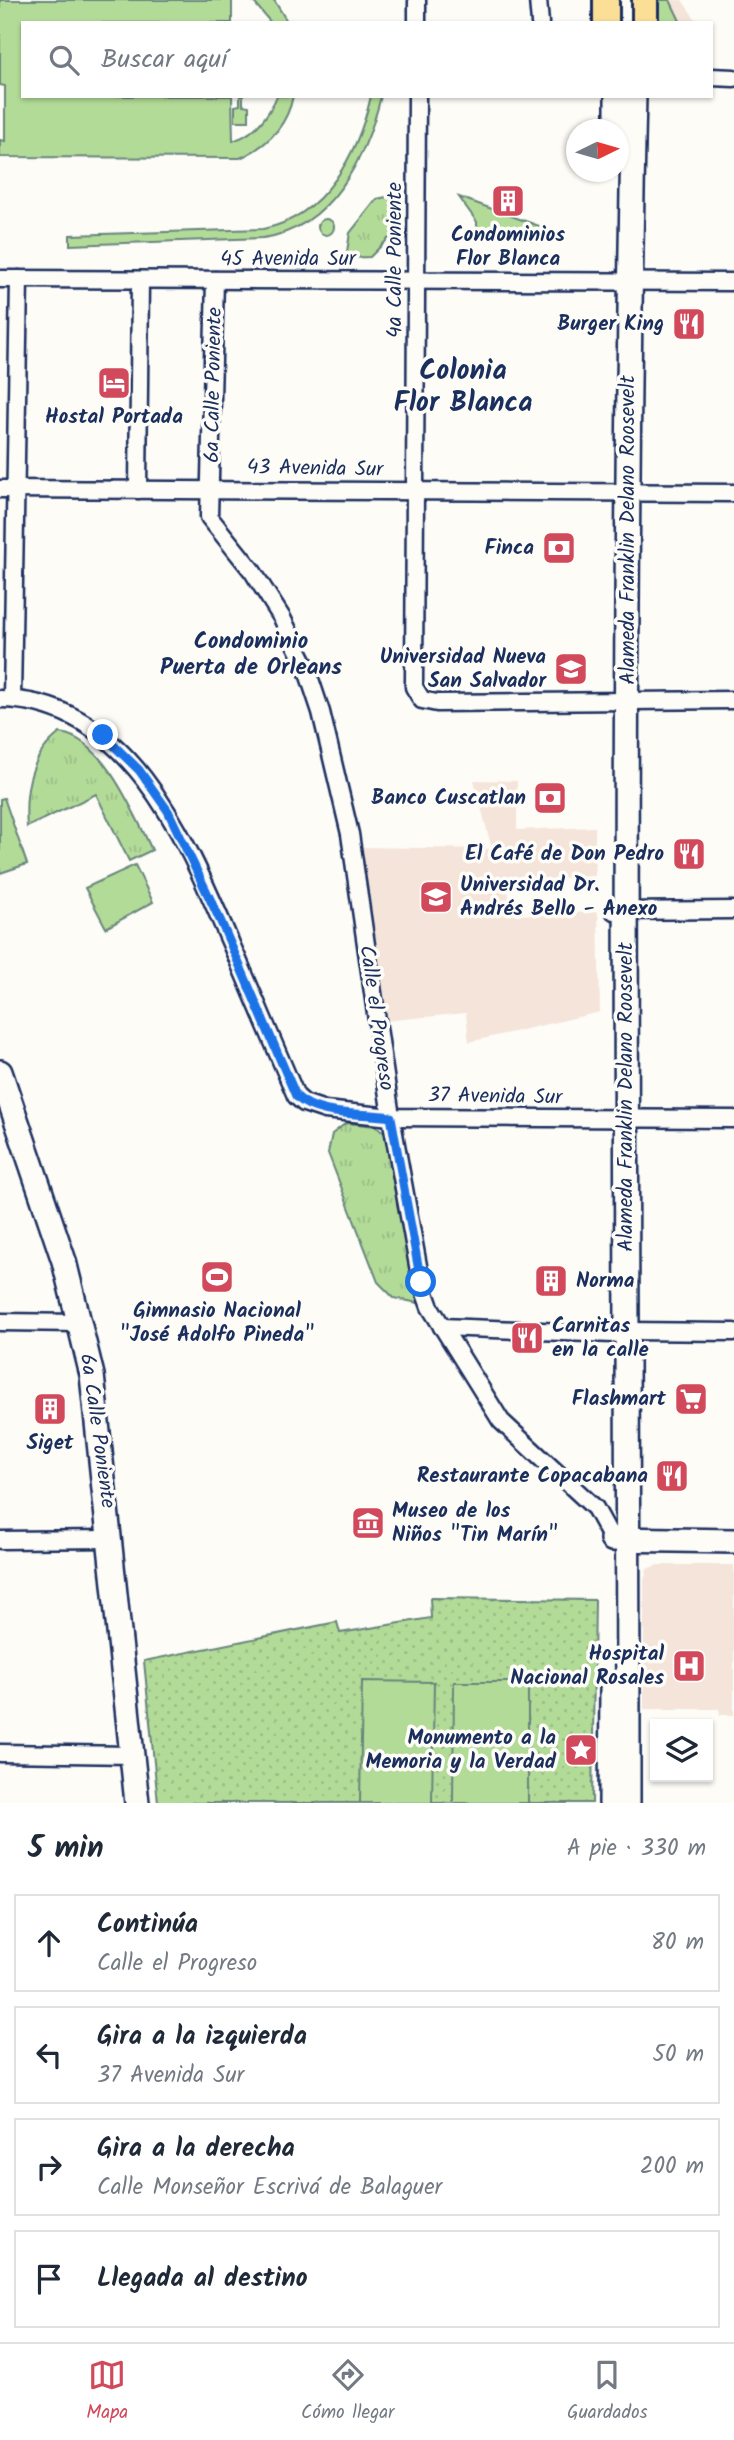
<!DOCTYPE html>
<html lang="es">
<meta charset="utf-8">
<style>
:root{--surface:#fff;--page:#f2f2f3;--text:#1f2937;--muted:#747a83;--line:#e0e1e3;--accent:#d1495b}
body{margin:0;font-family:Kalam,sans-serif;background:var(--page);color:var(--text)}
.controls{position:absolute;right:21px;bottom:21px;display:grid;overflow:hidden;border-radius:0px;box-shadow:0 2px 5px #0004}
.controls button{width:63px;height:63px;display:grid;place-items:center;padding:0;border:0;border-bottom:2px solid var(--line);background:var(--surface);color:var(--text);font:35px sans-serif}
.compass{position:absolute;left:566px;top:119px;width:63px;height:63px;border-radius:50%;background:var(--surface);box-shadow:0 2px 5px #0004;rotate:85deg}
.stop{position:absolute;width:21px;height:21px;margin:-16px;border:5px solid #1a73e8;border-radius:50%;background:#fff}
.stop.end{background:#1a73e8;border-color:#fff;box-shadow:0 2px 7px #0008}
.list{margin:0;padding:0;list-style:none}
h2{display:flex;justify-content:space-between;align-items:center;height:91px;margin:0;padding:0 28px;font-size:30px}
h2 small{font-size:23px;font-weight:400;color:var(--muted)}
.list li{display:grid;grid-template-columns:46px 1fr auto;gap:21px;align-items:center;box-sizing:border-box;height:98px;margin:0 14px 14px;padding:0 14px;border:2px solid var(--line);border-radius:0px}
.list b{display:block;font-size:26px;white-space:nowrap}
.list p{margin:0;font-size:23px;white-space:nowrap;color:var(--muted)}
.list em{font-size:23px;font-style:normal;color:var(--muted)}
.icon{flex:none;width:38px;height:38px;fill:none;stroke:currentColor;stroke-width:2;stroke-linecap:round;stroke-linejoin:round}
.map{position:relative;flex:none;width:734px;height:1803px;overflow:hidden}
.search{position:absolute;background:var(--surface);box-shadow:0 2px 5px #0004;left:21px;right:21px;top:21px;height:77px;display:flex;align-items:center;gap:18px;box-sizing:border-box;padding:0 24px;border-radius:0px;color:var(--muted);font-size:26px}
.sheet{height:539px;background:var(--surface)}
nav{display:flex;justify-content:space-around;align-items:center;box-sizing:border-box;height:98px;border-top:2px solid var(--line);background:var(--surface);font-size:19px;color:var(--muted)}
nav a{display:grid;justify-items:center;gap:4px}
nav .on{color:var(--accent)}
.map>svg:first-child{display:block}
</style>
<div class="map">
<svg width="734" height="1803" viewBox="0 0 734 1803">
<defs>
<pattern id="grass-tufts" width="24" height="20" patternUnits="userSpaceOnUse" patternTransform="scale(1.75)"><rect width="24" height="20" fill="#b3db98"/><path d="M3 7l-1-3M5 7V3M7 7l1-3M15 17l-1-3M17 17v-4M19 17l1-3" fill="none" stroke="#99bc85"/></pattern>
<pattern id="park-dots" width="8" height="8" patternUnits="userSpaceOnUse" patternTransform="scale(1.75)"><rect width="8" height="8" fill="#b3db98"/><path d="M2 2h.1M6 6h.1" fill="none" stroke="#99bc85" stroke-width="1.8" stroke-linecap="round"/></pattern>
</defs>
<rect width="100%" height="100%" fill="#fdfcf7"/>
<filter id="ink" filterUnits="userSpaceOnUse"><feTurbulence type="fractalNoise" baseFrequency=".0143" numOctaves="2"/><feDisplacementMap in="SourceGraphic" scale="14" xChannelSelector="R" yChannelSelector="G"/><feConvolveMatrix kernelMatrix="1 2 1 2 8 2 1 2 1" color-interpolation-filters="sRGB"/></filter>
<g filter="url(#ink)">
<!-- built -->
<g fill="#f5e4da">
<path d="M 649,0 L 682,0 L 698,23 L 648,23 Z"/>
<path d="M 474,780 L 517,781 L 517,830 L 595,827 L 595,876 L 505,882 L 515,915 L 598,912 L 600,1012 L 469,1042 L 466,1013 L 384,1021 L 356,847 L 492,849 Z"/>
<path d="M 657,1565 L 734,1565 L 734,1715 L 720,1715 L 719,1709 L 644,1709 L 644,1581 L 647,1569 Z"/>
</g>
<!-- grass -->
<g fill="url(#grass-tufts)" stroke="#67857b" stroke-width="2">
<path d="M 649,0 L 670,0 L 681,23 L 648,23 Z"/>
<path d="M 401,194 L 401,226 L 370,257 L 346,258 L 350,233 L 377,199 Z"/>
<path d="M 60,733 C 103,738 135,815 152,850 L 129,861 L 96,794 L 27,827 C 24,791 30,755 60,733 Z"/>
<path d="M 346,1123 L 376,1126 L 386,1134 L 392,1176 L 418,1303 L 394,1298 L 378,1282 L 328,1153 L 332,1134 Z"/>
</g>
<!-- park -->
<path fill="url(#park-dots)" stroke="#67857b" stroke-width="2" d="M 430,1598 L 595,1600 L 592,1803 L 158,1803 L 144,1661 L 337,1622 L 340,1633 L 431,1618 Z"/>
<!-- garden -->
<g fill="#b3db98" stroke="#67857b" stroke-width="2">
<path d="M 0,0 L 232,0 L 232,23 L 23,23 L 23,96 L 232,96 L 233,141 C 255,134 268,117 277,96 L 293,96 C 287,126 267,146 240,158 L 0,157 L 0,140 L 5,141 L 5,86 L 0,85 Z"/>
<path d="M 252,0 L 274,0 L 288,23 L 271,23 Z"/>
<path d="M 240,96 L 243,96 L 243,105 L 249,106 L 249,121 L 235,121 L 235,106 L 240,105 Z"/>
<path d="M 371,96 L 381,96 C 366,157 332,228 263,238 L 70,245 L 70,235 L 263,229 C 325,217 358,153 371,96 Z"/>
<path d="M 459,197 L 550,230 L 477,233 L 477,222 Z"/>
<circle cx="326" cy="227" r="8"/>
<path d="M 4,798 L 27,864 L 0,873 L 0,799 Z"/>
<path d="M 135,865 L 153,902 L 106,928 L 85,888 Z"/>
<path d="M 362,1681 L 434,1682 L 432,1803 L 360,1803 Z"/>
<path d="M 454,1682 L 528,1682 L 528,1803 L 453,1803 Z"/>
</g>
<g fill="none" stroke-linecap="round" stroke-linejoin="round">
<defs>
<g id="street">
<path d="M 417,0 L 417,23"/>
<path d="M 538,0 L 540,23"/>
<path d="M 711,77 L 734,78"/>
<path d="M 417,96 L 414,687 L 422,700 L 437,703 L 734,700"/>
<path d="M 0,279 L 734,282"/>
<path d="M 215,280 L 209,517 L 253,572 L 282,618 L 305,664 L 321,712 L 350,834 L 391,1117 L 421,1282 L 430,1307 L 501,1421 L 595,1508 L 612,1539"/>
<path d="M 0,489 L 734,493"/>
<path d="M 138,490 L 140,280"/>
<path d="M 0,699 C 134,700 190,850 235,953 C 255,1001 276,1048 296,1096 L 304,1103 L 325,1110 L 391,1117 L 734,1119"/>
<path d="M 12,699 L 19,279"/>
<path d="M 614,911 L 734,910"/>
<path d="M 0,1322 L 81,1323"/>
<path d="M 442,1327 L 613,1334"/>
<path d="M 625,1331 L 734,1332"/>
<path d="M 0,1540 L 111,1539"/>
<path d="M 0,1753 L 132,1755"/>
</g>
<g id="secondary">
<path d="M 617,96 L 617,130"/>
<path d="M 0,1072 L 64,1261 L 92,1375 L 137,1803"/>
<path d="M 612,1539 L 734,1541"/>
<path d="M 611,1803 L 612,1690"/>
<path d="M 628,1803 C 628,1234 621,665 634,96"/>
</g>
<g id="primary">
<path d="M 606,23 L 606,0"/>
<path d="M 645,23 L 645,0"/>
</g>
</defs>
<!-- street casing -->
<use href="#street" stroke="#1b2f5e" stroke-width="21"/>
<!-- secondary casing -->
<use href="#secondary" stroke="#1b2f5e" stroke-width="28"/>
<!-- primary casing -->
<use href="#primary" stroke="#1b2f5e" stroke-width="30"/>
<!-- street -->
<use href="#street" stroke="#fdfcf7" stroke-width="16"/>
<!-- secondary -->
<use href="#secondary" stroke="#fdfcf7" stroke-width="23"/>
<!-- primary -->
<use href="#primary" stroke="#fbdf96" stroke-width="24"/>
</g>
</g>
<g fill="none" stroke-linecap="round" stroke-linejoin="round" filter="url(#ink)">
<!-- route -->
<path stroke="#1a73e8" stroke-width="9" d="M 103,735 L 139,770 L 168,811 L 221,922 L 296,1096 C 318,1118 361,1112 391,1117 L 421,1282"/>
</g>
<!-- icons -->
<defs>
<symbol id="building-square" viewBox="-11 -11 22 22"><rect x="-9" y="-9" width="18" height="18" rx="4" fill="#d1495b" stroke="#fdfcf7"/><path d="M-4-6H4V6H1V3H-1V6H-4ZM-2.5-4.3h1.7v1.8h-1.7ZM.8-4.3h1.7v1.8H.8ZM-2.5-1h1.7V.8h-1.7ZM.8-1h1.7V.8H.8Z" fill="#fff"/></symbol>
<symbol id="restaurant-square" viewBox="-11 -11 22 22"><rect x="-9" y="-9" width="18" height="18" rx="4" fill="#d1495b" stroke="#fdfcf7"/><path d="M-5-6h1v4h1v-4h1v4h1v-4h1v5L-1.5 .5V6h-2V.5L-5-1ZM5-6V6H3V1.5H1.5Q1.5-4 5-6Z" fill="#fff"/></symbol>
<symbol id="hotel-square" viewBox="-11 -11 22 22"><rect x="-9" y="-9" width="18" height="18" rx="4" fill="#d1495b" stroke="#fdfcf7"/><path d="M-6-4.5h1.5V1H6V5H4.5V3h-9V5H-6ZM-4 0a1.8 1.8 0 1 1 3.6 0ZM.5 0V-2.5h3Q6-2.5 6 0Z" fill="#fff"/></symbol>
<symbol id="bank-square" viewBox="-11 -11 22 22"><rect x="-9" y="-9" width="18" height="18" rx="4" fill="#d1495b" stroke="#fdfcf7"/><path d="M-6-4H6V4H-6ZM0-2.3a2.3 2.3 0 1 0 0 4.6a2.3 2.3 0 1 0 0-4.6Z" fill="#fff"/></symbol>
<symbol id="university-square" viewBox="-11 -11 22 22"><rect x="-9" y="-9" width="18" height="18" rx="4" fill="#d1495b" stroke="#fdfcf7"/><path d="M0-5L7-2L0 1L-7-2ZM-4 1L0 2.5L4 1V4Q0 6-4 4Z" fill="#fff"/></symbol>
<symbol id="stadium-square" viewBox="-11 -11 22 22"><rect x="-9" y="-9" width="18" height="18" rx="4" fill="#d1495b" stroke="#fdfcf7"/><path d="M0-5a6.5 5 0 1 0 0 10a6.5 5 0 1 0 0-10ZM-3.5-1.8h7v3.6h-7Z" fill="#fff"/></symbol>
<symbol id="supermarket-square" viewBox="-11 -11 22 22"><rect x="-9" y="-9" width="18" height="18" rx="4" fill="#d1495b" stroke="#fdfcf7"/><path d="M-6-5.5h2.5l.6 2H6L4.5 2H-2.5L-4.4-4H-6ZM-1.5 3.2a1.3 1.3 0 1 0 .1 0ZM3 3.2a1.3 1.3 0 1 0 .1 0Z" fill="#fff"/></symbol>
<symbol id="museum-square" viewBox="-11 -11 22 22"><rect x="-9" y="-9" width="18" height="18" rx="4" fill="#d1495b" stroke="#fdfcf7"/><path d="M0-6L6-3V-2H-6V-3ZM-5-1h2V3h-2ZM-1-1h2V3h-2ZM3-1h2V3H3ZM-6 4H6V6H-6Z" fill="#fff"/></symbol>
<symbol id="hospital-square" viewBox="-11 -11 22 22"><rect x="-9" y="-9" width="18" height="18" rx="4" fill="#d1495b" stroke="#fdfcf7"/><path d="M-5-5h3v3.5h4V-5h3V5h-3V1.5h-4V5h-3Z" fill="#fff"/></symbol>
<symbol id="sight-square" viewBox="-11 -11 22 22"><rect x="-9" y="-9" width="18" height="18" rx="4" fill="#d1495b" stroke="#fdfcf7"/><path d="M0-6L1.8-2.2L6-1.7L2.9 1.2L3.7 5.4L0 3.3L-3.7 5.4L-2.9 1.2L-6-1.7L-1.8-2.2Z" fill="#fff"/></symbol>
</defs>
<g fill-rule="evenodd">
<use href="#building-square" x="489" y="182" width="38" height="38"/>
<use href="#restaurant-square" x="670" y="305" width="38" height="38"/>
<use href="#hotel-square" x="95" y="364" width="38" height="38"/>
<use href="#bank-square" x="540" y="529" width="38" height="38"/>
<use href="#university-square" x="552" y="650" width="38" height="38"/>
<use href="#bank-square" x="531" y="779" width="38" height="38"/>
<use href="#restaurant-square" x="670" y="835" width="38" height="38"/>
<use href="#university-square" x="417" y="878" width="38" height="38"/>
<use href="#stadium-square" x="198" y="1258" width="38" height="38"/>
<use href="#building-square" x="532" y="1262" width="38" height="38"/>
<use href="#restaurant-square" x="508" y="1319" width="38" height="38"/>
<use href="#supermarket-square" x="672" y="1380" width="38" height="38"/>
<use href="#building-square" x="31" y="1390" width="38" height="38"/>
<use href="#restaurant-square" x="653" y="1457" width="38" height="38"/>
<use href="#museum-square" x="349" y="1504" width="38" height="38"/>
<use href="#hospital-square" x="670" y="1647" width="38" height="38"/>
<use href="#sight-square" x="562" y="1731" width="38" height="38"/>
</g>
<g text-anchor="middle" dominant-baseline="central" stroke-width="7" stroke-linejoin="round" paint-order="stroke">
<!-- poi labels -->
<g font-size="21" font-weight="bold" fill="#1b2f5e" stroke="#fdfcf7" text-anchor="end">
<text x="508" y="235" text-anchor="middle">Condominios<tspan x="508" dy="24">Flor Blanca</tspan></text>
<text x="664" y="324">Burger King</text>
<text x="114" y="417" text-anchor="middle">Hostal Portada</text>
<text x="534" y="548">Finca</text>
<text x="546" y="657">Universidad Nueva<tspan x="546" dy="24">San Salvador</tspan></text>
<text x="526" y="798">Banco Cuscatlan</text>
<text x="664" y="854">El Café de Don Pedro</text>
<text x="460" y="885" text-anchor="start">Universidad Dr.<tspan x="460" dy="24">Andrés Bello - Anexo</tspan></text>
<text x="576" y="1281" text-anchor="start">Norma</text>
<text x="217" y="1311" text-anchor="middle">Gimnasio Nacional<tspan x="217" dy="24">"José Adolfo Pineda"</tspan></text>
<text x="552" y="1326" text-anchor="start">Carnitas<tspan x="552" dy="24">en la calle</tspan></text>
<text x="666" y="1399">Flashmart</text>
<text x="50" y="1443" text-anchor="middle">Siget</text>
<text x="648" y="1476">Restaurante Copacabana</text>
<text x="392" y="1511" text-anchor="start">Museo de los<tspan x="392" dy="24">Niños "Tin Marín"</tspan></text>
<text x="664" y="1654">Hospital<tspan x="664" dy="24">Nacional Rosales</tspan></text>
<text x="556" y="1738">Monumento a la<tspan x="556" dy="24">Memoria y la Verdad</tspan></text>
</g>
<!-- street labels -->
<g font-size="21" fill="#1b2f5e" stroke="#fdfcf7">
<text x="288" y="259">45 Avenida Sur</text>
<text transform="translate(395 260) rotate(-90)">4a Calle Poniente</text>
<text transform="translate(214 385) rotate(-89)">6a Calle Poniente</text>
<text transform="translate(315 469) rotate(1)">43 Avenida Sur</text>
<text transform="translate(628 530) rotate(-90)">Alameda Franklin Delano Roosevelt</text>
<text transform="translate(376 1018) rotate(82)">Calle el Progreso</text>
<text transform="translate(495 1097) rotate(1)">37 Avenida Sur</text>
<text transform="translate(626 1097) rotate(-90)">Alameda Franklin Delano Roosevelt</text>
<text transform="translate(97 1431) rotate(82)">6a Calle Poniente</text>
</g>
<!-- neighbourhood labels -->
<g font-size="23" font-weight="bold" fill="#1b2f5e" stroke="#fdfcf7">
<text x="251" y="642">Condominio<tspan x="251" dy="26">Puerta de Orleans</tspan></text>
</g>
<!-- district labels -->
<g font-size="28" font-weight="bold" fill="#1b2f5e" stroke="#fdfcf7">
<text x="463" y="371">Colonia<tspan x="463" dy="32">Flor Blanca</tspan></text>
</g>
</g>
</svg>
<div class="controls">
<button><svg class="icon" aria-label="layers" viewBox="0 0 24 24"><path d="M12 4l9 5-9 5-9-5zM3 14l9 5 9-5"/></svg></button>
</div>
<svg class="compass" viewBox="-18 -18 36 36"><path d="M0-13l5 13h-10z" fill="#e53935"/><path d="M0 13l5-13h-10z" fill="#747a83"/></svg>
<div class="stop" style="left:421px;top:1282px"></div>
<div class="stop end" style="left:103px;top:735px"></div>
<div class="search"><svg class="icon" aria-label="search" viewBox="0 0 24 24"><circle cx="10" cy="10" r="6"/><path d="M15 15l6 6"/></svg>Buscar aquí</div>
</div>
<section class="sheet">
<h2>5 min<small>A pie · 330 m</small></h2>
<ul class="list">
<li><svg class="icon" aria-label="ahead" viewBox="0 0 24 24"><path d="M12 20V5M6 11l6-6 6 6"/></svg><div><b>Continúa</b><p>Calle el Progreso</p></div><em>80 m</em></li>
<li><svg class="icon" aria-label="left" viewBox="0 0 24 24"><path d="M17 20v-9H6M10 6l-5 5 5 5"/></svg><div><b>Gira a la izquierda</b><p>37 Avenida Sur</p></div><em>50 m</em></li>
<li><svg class="icon" aria-label="right" viewBox="0 0 24 24"><path d="M7 20v-9h11M14 6l5 5-5 5"/></svg><div><b>Gira a la derecha</b><p>Calle Monseñor Escrivá de Balaguer</p></div><em>200 m</em></li>
<li><svg class="icon" aria-label="arrive" viewBox="0 0 24 24"><path d="M6 21V4h12l-3 4 3 4H6"/></svg><div><b>Llegada al destino</b></div></li>
</ul>
</section>
<nav>
<a class="on"><svg class="icon" aria-label="map" viewBox="0 0 24 24"><path d="M3 6l6-2 6 2 6-2v14l-6 2-6-2-6 2zM9 4v14M15 6v14"/></svg>Mapa</a>
<a><svg class="icon" aria-label="directions" viewBox="0 0 24 24"><path d="M12 3l9 9-9 9-9-9zM9 14v-3h6M13 9l2 2-2 2"/></svg>Cómo llegar</a>
<a><svg class="icon" aria-label="saved" viewBox="0 0 24 24"><path d="M7 4h10v16l-5-4-5 4z"/></svg>Guardados</a>
</nav>
